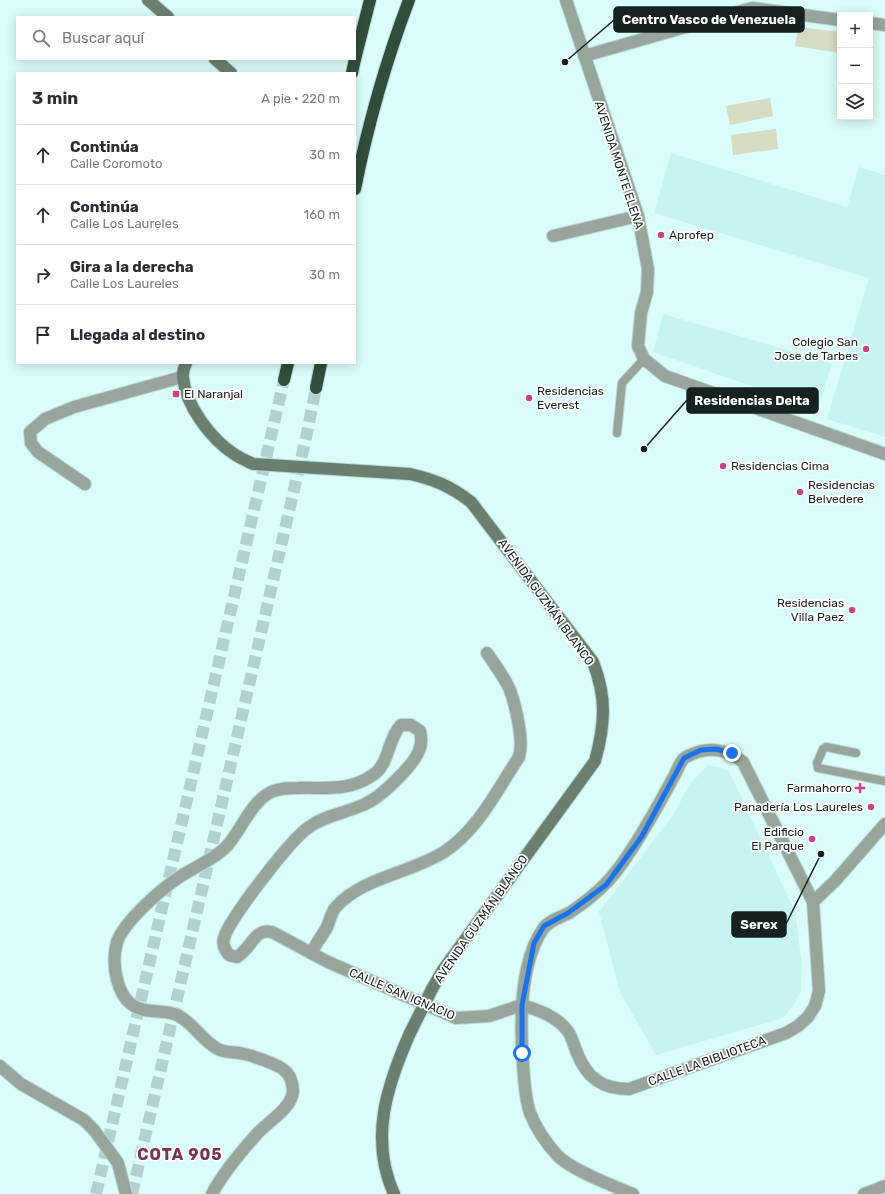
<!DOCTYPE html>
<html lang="es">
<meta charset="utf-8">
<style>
:root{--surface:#fff;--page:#f7f7f7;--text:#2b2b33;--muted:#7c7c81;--line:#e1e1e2}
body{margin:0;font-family:Rubik,sans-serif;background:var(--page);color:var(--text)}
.controls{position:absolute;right:12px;top:12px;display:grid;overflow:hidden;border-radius:0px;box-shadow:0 2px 10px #0003}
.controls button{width:36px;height:36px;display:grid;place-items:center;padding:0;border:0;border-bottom:1px solid var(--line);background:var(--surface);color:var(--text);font:20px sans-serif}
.stop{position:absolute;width:12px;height:12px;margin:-9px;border:3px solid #1a73e8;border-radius:50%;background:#fff}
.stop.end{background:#1a73e8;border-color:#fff;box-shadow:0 1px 4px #0008}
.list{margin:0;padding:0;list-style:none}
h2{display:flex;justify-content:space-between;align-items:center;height:52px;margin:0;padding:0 16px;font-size:17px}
h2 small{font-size:13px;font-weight:400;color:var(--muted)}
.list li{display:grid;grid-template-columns:26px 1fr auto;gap:12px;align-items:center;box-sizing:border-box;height:60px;padding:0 16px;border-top:1px solid var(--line)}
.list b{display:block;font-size:15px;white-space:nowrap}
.list p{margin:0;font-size:13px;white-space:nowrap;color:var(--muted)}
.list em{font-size:13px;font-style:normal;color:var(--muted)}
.icon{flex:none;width:22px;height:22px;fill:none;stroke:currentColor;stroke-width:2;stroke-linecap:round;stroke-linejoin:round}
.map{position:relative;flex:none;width:885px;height:1194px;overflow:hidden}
.search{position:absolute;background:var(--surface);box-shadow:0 2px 10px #0003;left:16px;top:16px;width:340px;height:44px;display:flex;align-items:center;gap:10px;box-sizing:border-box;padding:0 14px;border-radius:0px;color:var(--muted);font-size:15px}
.panel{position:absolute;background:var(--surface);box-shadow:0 2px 10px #0003;left:16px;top:72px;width:340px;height:292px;border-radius:0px}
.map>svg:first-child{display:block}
</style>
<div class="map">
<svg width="885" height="1194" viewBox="0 0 885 1194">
<rect width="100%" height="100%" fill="#dafdf9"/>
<!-- built -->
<g fill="#c7f4ef">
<path d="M 671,153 L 847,207 L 859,167 L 885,175 L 885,437 L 827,419 L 869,278 L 654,213 Z"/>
<path d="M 663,314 L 832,363 L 818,409 L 653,352 Z"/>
<path d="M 708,765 L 728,769 L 795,912 L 802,964 L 801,991 L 794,1004 L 783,1018 L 656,1055 L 620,992 L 599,912 L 673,815 L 690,784 Z"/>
</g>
<!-- garden -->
<g fill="#d4dcc3">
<path d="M 798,27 L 840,32 L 840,53 L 795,46 Z"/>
<path d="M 770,98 L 773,116 L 730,125 L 726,106 Z"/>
<path d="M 776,129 L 778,149 L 733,155 L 731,135 Z"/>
</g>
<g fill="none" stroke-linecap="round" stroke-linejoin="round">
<!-- highway-tunnel -->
<g stroke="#b3d1ce" stroke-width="12" stroke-dasharray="12 6" stroke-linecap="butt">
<path d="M 96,1194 L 284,380"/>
<path d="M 132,1194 L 307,433 L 316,388"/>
</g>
<defs>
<g id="lane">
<path d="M 617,433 L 622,383 L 644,359"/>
<path d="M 856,753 L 826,747 L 823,749 L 817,763 L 818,768 L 885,781"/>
</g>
<g id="street">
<path d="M 566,0 L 638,216 L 648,269 L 647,292 L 641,313 L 638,346 L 644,359 L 665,376 L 885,454"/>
<path d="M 870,23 L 885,25"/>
<path d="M 584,56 L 752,8 L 840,20"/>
<path d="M 553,236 L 638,216"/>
<path d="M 85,484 L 38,452 L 31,443 L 30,432 L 45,419 L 74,407 L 182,377"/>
<path d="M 813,902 L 835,881 L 885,824"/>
<path d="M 311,953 C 316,944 322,936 327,927 C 330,921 331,912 336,907 C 361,878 411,873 444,852 C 478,830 497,790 519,757 C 524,741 516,707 510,690 C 505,678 495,665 487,653"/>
<path d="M 522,1005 C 538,1010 556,1016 567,1030 C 572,1036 574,1046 577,1053 C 587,1078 602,1089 629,1089 L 786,1033 L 798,1026 L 808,1017 L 815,1006 L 819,991 L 813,902 L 743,762 C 726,748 706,746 686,757 C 680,760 677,772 673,778 C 657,808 641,837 621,865 C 607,885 589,900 569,913 C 561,917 548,921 543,929 C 519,964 520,1023 523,1064 C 524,1080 525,1098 530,1113 C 536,1128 546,1143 557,1155 C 571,1170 613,1186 633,1194"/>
<path d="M 0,1066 L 21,1084 L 84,1120 L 94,1130 L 118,1163 L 126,1194"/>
<path d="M 212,1194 C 223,1173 240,1153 256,1135 C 268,1121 291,1110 293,1091 C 293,1084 290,1074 284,1070 C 277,1064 253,1056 244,1054 C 236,1052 225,1053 218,1049 C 202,1041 194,1024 179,1016 C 169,1010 153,1013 141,1009 C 116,1002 111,963 117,942 C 124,922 160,890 178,878 C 194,867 214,860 227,846 C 242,829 251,802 271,792 C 280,788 289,788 298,788 C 326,787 348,792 373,775 C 390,763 387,740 401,725 L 411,725 L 420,731 C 422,739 422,744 419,751 C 412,767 381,797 365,804 C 347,813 325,815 309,827 C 291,839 230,918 224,938 C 222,946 225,949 229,955 L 237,957 C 253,947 254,928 272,932 L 328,962 L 456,1018 L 489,1016 L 522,1005"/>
<path d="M 864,1194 L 885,1186"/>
</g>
<g id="secondary">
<path d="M 148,0 L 168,17"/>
<path d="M 215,59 L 231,73"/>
<path d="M 186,363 C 184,368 182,373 183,378 C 186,406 211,439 234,454 C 240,458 247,461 253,464 L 410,474 C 436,480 450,486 471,502 L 593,662 C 607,698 605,724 595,761 L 443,970 L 432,989"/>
<path d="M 394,1194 C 369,1139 387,1085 410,1033"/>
</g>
<g id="highway">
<path d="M 355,59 L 370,0"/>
<path d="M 352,73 L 355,59"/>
<path d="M 355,189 C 368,124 386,61 409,0"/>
<path d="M 284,380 L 288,363"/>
<path d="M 316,388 L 321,363"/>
</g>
</defs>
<!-- lane casing -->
<use href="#lane" stroke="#badad6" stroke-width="10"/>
<!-- street casing -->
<use href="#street" stroke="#badad6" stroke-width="14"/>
<!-- secondary casing -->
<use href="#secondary" stroke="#badad6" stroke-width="14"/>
<!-- highway casing -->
<use href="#highway" stroke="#badad6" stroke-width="14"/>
<!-- lane -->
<use href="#lane" stroke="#98a59c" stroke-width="8"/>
<!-- street -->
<use href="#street" stroke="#98a59c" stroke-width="12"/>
<!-- secondary -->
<use href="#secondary" stroke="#6b7f71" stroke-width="12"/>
<!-- highway -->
<use href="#highway" stroke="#314d3b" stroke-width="12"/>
<defs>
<path id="secondary-bridge" d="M 410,1033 L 432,989"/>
</defs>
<!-- secondary-bridge casing -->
<use href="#secondary-bridge" stroke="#badad6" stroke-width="14" stroke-linecap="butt"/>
<!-- secondary-bridge -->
<use href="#secondary-bridge" stroke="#6b7f71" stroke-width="12"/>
</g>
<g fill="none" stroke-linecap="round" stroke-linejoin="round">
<!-- route -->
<path stroke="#1a73e8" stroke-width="5" d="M 522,1053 L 522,1005 L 534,943 L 544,926 L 568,913 L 606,885 L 642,836 L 684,758 L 701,750 L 716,749 L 732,753"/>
</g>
<!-- markers -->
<g fill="#ca4485" stroke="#fff" stroke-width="1.5">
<circle cx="661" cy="235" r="4"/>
<circle cx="866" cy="349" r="4"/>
<rect x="172" y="390" width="8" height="8" rx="2"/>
<circle cx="529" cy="398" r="4"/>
<circle cx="723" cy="466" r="4"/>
<circle cx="800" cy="492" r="4"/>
<circle cx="852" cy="610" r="4"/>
<path d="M858 782h4v4h4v4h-4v4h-4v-4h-4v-4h4z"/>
<circle cx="871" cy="807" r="4"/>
<circle cx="812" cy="839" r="4"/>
</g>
<g text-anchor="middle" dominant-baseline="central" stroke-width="3.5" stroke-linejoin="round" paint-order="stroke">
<!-- street labels -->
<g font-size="12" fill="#152221" stroke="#fff">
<text transform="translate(619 165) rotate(72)">AVENIDA MONTE ELENA</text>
<text transform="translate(546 602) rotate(54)">AVENIDA GUZMÁN BLANCO</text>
<text transform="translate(481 919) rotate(-55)">AVENIDA GUZMÁN BLANCO</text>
<text transform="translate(402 994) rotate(23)">CALLE SAN IGNACIO</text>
<text transform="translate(707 1061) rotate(-20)">CALLE LA BIBLIOTECA</text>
</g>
<!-- poi labels -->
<g font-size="12" fill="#152221" stroke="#fff" text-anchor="start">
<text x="669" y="235">Aprofep</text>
<text x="858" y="342" text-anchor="end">Colegio San<tspan x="858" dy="14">Jose de Tarbes</tspan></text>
<text x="537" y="391">Residencias<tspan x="537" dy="14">Everest</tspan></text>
<text x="184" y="394">El Naranjal</text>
<text x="731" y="466">Residencias Cima</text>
<text x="808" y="485">Residencias<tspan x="808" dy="14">Belvedere</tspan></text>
<text x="844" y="603" text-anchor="end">Residencias<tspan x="844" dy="14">Villa Paez</tspan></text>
<text x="852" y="788" text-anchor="end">Farmahorro</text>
<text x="863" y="807" text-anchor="end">Panadería Los Laureles</text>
<text x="804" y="832" text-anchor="end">Edificio<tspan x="804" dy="14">El Parque</tspan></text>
</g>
<!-- district labels -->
<g font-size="16" font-weight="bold" letter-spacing="1" fill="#773452" stroke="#fff">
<text x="180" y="1154">COTA 905</text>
</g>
</g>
<!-- callouts -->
<path fill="none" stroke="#152221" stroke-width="1.5" d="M565 62L614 20M644 449L687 400M821 854L786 924"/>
<g fill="#152221" stroke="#fff" stroke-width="1.5">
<circle cx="565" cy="62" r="4"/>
<circle cx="644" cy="449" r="4"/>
<circle cx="821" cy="854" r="4"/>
</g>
<g fill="#152221" stroke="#152221" stroke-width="1.5">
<rect x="614" y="7" width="190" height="25" rx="4"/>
<rect x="687" y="388" width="131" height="25" rx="4"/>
<rect x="732" y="912" width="54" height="25" rx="4"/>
</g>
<g font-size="13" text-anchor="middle" font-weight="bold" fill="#fff">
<text x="709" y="24">Centro Vasco de Venezuela</text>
<text x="752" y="405">Residencias Delta</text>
<text x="759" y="929">Serex</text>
</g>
</svg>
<div class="controls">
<button>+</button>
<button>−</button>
<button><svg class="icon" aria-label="layers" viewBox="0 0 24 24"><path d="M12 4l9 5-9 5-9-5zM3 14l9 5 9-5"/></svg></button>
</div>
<div class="stop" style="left:522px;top:1053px"></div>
<div class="stop end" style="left:732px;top:753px"></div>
<div class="search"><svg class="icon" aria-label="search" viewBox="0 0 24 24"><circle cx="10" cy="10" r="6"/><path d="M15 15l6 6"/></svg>Buscar aquí</div>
<section class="panel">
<h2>3 min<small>A pie · 220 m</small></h2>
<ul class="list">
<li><svg class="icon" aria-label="ahead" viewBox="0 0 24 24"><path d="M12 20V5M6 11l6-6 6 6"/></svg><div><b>Continúa</b><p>Calle Coromoto</p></div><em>30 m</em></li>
<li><svg class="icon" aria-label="ahead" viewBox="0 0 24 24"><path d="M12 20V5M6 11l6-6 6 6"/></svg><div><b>Continúa</b><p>Calle Los Laureles</p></div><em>160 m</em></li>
<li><svg class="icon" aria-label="right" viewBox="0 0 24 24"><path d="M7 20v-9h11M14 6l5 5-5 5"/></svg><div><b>Gira a la derecha</b><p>Calle Los Laureles</p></div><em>30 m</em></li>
<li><svg class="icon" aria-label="arrive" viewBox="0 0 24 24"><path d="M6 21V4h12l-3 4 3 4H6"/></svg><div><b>Llegada al destino</b></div></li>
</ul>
</section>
</div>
